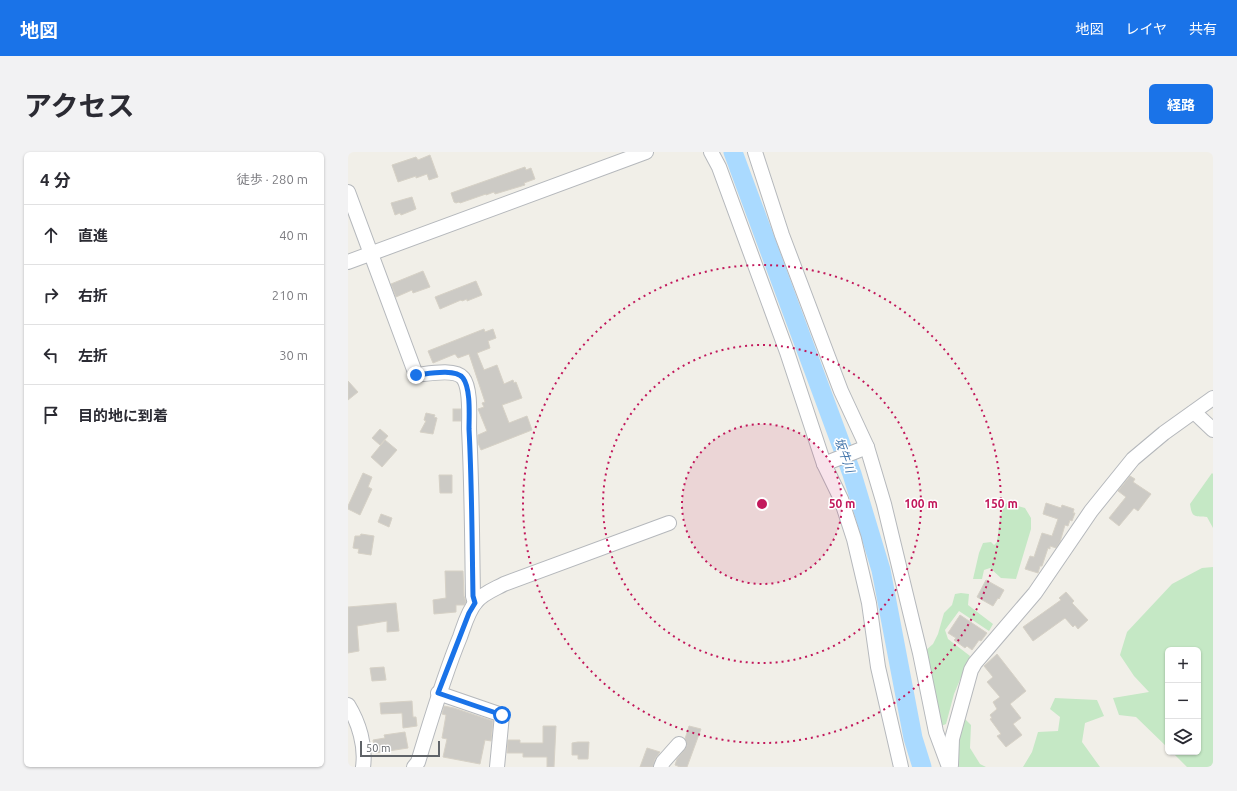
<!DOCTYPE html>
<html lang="ja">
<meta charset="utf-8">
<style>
:root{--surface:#fff;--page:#f2f2f3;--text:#2b2b33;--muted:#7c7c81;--line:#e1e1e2;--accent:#1a73e8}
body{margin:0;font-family:Ubuntu,"Noto Sans JP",sans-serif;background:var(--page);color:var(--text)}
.controls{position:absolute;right:12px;bottom:12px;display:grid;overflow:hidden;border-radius:6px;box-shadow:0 1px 3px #0004}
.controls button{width:36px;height:36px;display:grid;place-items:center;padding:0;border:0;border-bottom:1px solid var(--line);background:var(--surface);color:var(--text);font:20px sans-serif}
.scale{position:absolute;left:12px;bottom:10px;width:80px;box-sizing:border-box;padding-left:4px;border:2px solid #5f6368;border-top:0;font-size:11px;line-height:14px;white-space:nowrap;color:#5f6368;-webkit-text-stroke:3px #fff;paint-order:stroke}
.stop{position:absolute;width:12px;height:12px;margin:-9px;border:3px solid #1a73e8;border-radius:50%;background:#fff}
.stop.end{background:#1a73e8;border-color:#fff;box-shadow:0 1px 4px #0008}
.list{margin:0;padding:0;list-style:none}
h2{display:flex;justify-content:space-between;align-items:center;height:52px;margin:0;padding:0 16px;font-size:17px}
h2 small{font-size:13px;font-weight:400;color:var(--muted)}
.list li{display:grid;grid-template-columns:26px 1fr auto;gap:12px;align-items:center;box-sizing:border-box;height:60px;padding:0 16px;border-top:1px solid var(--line)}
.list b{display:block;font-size:15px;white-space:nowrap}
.list em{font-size:13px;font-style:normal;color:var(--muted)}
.icon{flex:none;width:22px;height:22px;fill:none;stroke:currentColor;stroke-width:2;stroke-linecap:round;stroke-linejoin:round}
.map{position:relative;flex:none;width:865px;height:615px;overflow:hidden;border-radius:6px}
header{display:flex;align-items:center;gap:24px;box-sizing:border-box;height:56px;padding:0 20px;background:var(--accent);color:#fff}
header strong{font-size:19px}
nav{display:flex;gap:22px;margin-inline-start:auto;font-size:14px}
.intro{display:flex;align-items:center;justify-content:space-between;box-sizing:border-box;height:96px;padding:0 24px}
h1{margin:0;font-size:28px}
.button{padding:10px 18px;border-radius:6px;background:var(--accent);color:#fff;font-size:14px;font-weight:700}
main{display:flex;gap:24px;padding:0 24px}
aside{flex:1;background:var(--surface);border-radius:6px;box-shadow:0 1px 3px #0004}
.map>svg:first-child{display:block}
</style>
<header>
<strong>地図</strong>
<nav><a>地図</a><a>レイヤ</a><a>共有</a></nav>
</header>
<div class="intro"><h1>アクセス</h1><a class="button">経路</a></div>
<main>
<aside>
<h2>4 分<small>徒歩 · 280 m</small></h2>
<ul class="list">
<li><svg class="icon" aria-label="ahead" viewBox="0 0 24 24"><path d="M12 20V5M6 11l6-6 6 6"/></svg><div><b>直進</b></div><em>40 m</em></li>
<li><svg class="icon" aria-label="right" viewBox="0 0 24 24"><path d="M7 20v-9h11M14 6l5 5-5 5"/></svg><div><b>右折</b></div><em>210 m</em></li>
<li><svg class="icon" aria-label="left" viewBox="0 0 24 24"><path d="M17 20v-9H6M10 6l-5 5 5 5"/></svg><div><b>左折</b></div><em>30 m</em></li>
<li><svg class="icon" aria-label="arrive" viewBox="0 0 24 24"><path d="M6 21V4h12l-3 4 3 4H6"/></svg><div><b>目的地に到着</b></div></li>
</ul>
</aside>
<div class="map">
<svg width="865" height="615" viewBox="0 0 865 615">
<rect width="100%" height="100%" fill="#f1efe8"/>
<!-- green -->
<g fill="#c5e8c5">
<path d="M 864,321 L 865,322 L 865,376 L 859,365 C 846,364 844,366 842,352 Z"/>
<path d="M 659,351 L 677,356 L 683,366 L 683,377 L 668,427 L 653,426 L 642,416 L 636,418 L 634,427 L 625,427 L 631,401 L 635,391 L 643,390 L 646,393 L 649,390 L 652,367 L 656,353 Z"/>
<path d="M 865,415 L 865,615 L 839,615 L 824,600 L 850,600 L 850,498 L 820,498 L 820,596 L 788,565 L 771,563 L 765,546 L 801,540 L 786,524 L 772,503 L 779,480 L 824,432 L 854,416 Z"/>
<path d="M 613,441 L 621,442 L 620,453 L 645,472 L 641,479 L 611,459 L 597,478 L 600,487 L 622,504 L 606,542 L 598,572 L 593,574 L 577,499 L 585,492 L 590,482 L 596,461 L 604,453 L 607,442 Z"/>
<path d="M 707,546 L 749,548 L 756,564 L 737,571 L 734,590 L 752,615 L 675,615 L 684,600 L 690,580 L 710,579 L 712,565 L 702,557 Z"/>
<path d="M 617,567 L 623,573 L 622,596 L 632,612 L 638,615 L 611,615 L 610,592 Z"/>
</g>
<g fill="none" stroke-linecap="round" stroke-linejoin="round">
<!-- river -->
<path stroke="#aadaff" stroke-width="19" d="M 385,0 L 504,322 L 533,418 L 565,586 L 574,615"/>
</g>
<!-- building -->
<g fill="#cccac5" stroke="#d6d1c6">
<path d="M 82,3 L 90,25 L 81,28 L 79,22 L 68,26 L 68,24 L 50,30 L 44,13 L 68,5 L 70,8 Z"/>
<path d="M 177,15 L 178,18 L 183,16 L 187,27 L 176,31 L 177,33 L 147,42 L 146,40 L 138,43 L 138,42 L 112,51 L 111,50 L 108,51 L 106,50 L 103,41 Z"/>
<path d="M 64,45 L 68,57 L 53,63 L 52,61 L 47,63 L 43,51 Z"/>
<path d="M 75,119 L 82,135 L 65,141 L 64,138 L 48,145 L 43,132 Z"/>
<path d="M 128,129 L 134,143 L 119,149 L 119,147 L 114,149 L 113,148 L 92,157 L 87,145 Z"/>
<path d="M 136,177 L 137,180 L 145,177 L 148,186 L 140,189 L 142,196 L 129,201 L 136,218 L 149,213 L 156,232 L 165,228 L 166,231 L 168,230 L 174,246 L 154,253 L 161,271 L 179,264 L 184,278 L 133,298 L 130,291 L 130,283 L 139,279 L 130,257 L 136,255 L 134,251 L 137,250 L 121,202 L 110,206 L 107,202 L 85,211 L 80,199 Z"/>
<path d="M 0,229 L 10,240 L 0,248 Z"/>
<rect x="105" y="257" width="8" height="12"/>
<path d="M 78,261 L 87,263 L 86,265 L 89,266 L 85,282 L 72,280 L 78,269 L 76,268 Z"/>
<path d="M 32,277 L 40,284 L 32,293 L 24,286 Z"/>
<path d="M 37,288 L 49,298 L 34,315 L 23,305 Z"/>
<path d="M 15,321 L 24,325 L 20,335 L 24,337 L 12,363 L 0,357 L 0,354 Z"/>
<path d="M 91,323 L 104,323 L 104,341 L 92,341 Z"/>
<path d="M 782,324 L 787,327 L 785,330 L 803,342 L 790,359 L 786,356 L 771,374 L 761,366 L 778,345 L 770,339 Z"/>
<path d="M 698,351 L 713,356 L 714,353 L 726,357 L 725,361 L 727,361 L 724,369 L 722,368 L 720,374 L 717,373 L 712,390 L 708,396 L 702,394 L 702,397 L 700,396 L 694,414 L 692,414 L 690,421 L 677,417 L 682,404 L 686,405 L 694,381 L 704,384 L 710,367 L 695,362 Z"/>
<path d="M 33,362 L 44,366 L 41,375 L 30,370 Z"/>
<path d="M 13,382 L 26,384 L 23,403 L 10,401 L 11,397 L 5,396 L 7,384 L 12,384 Z"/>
<path d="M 97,419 L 115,419 L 116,444 L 118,450 L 116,453 L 108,453 L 108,460 L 86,462 L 85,448 L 98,446 Z"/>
<path d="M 638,428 L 656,438 L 651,447 L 650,446 L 645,454 L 629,445 Z"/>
<path d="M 718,440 L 726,449 L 724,451 L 740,468 L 730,477 L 727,473 L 725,475 L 717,466 L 685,489 L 675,475 L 713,448 L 711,446 Z"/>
<path d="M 48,451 L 51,479 L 39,480 L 39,469 L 9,474 L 11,499 L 0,501 L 0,455 Z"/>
<path d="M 612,463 L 639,481 L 633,489 L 631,488 L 624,498 L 619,494 L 617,496 L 606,488 L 608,486 L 600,481 Z"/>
<path d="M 649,502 L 678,539 L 662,552 L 673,566 L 665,572 L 674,583 L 658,595 L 649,584 L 653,582 L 642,567 L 644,566 L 642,563 L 649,557 L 645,550 L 652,545 L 639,530 L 645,525 L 636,514 Z"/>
<path d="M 36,515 L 38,528 L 24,529 L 22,516 Z"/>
<path d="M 64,549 L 65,565 L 68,565 L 69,574 L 55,576 L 54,561 L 33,562 L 32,551 Z"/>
<path d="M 96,554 L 106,556 L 145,569 L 143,589 L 137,588 L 132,612 L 95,605 L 99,587 L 94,586 L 98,563 L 94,562 Z"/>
<path d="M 195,574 L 208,574 L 206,615 L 199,615 L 199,605 L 175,605 L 175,601 L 159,601 L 160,588 L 172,588 L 172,591 L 195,591 Z"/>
<path d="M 341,574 L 353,577 L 339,615 L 332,615 L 327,613 L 329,607 L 339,594 L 337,587 Z"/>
<path d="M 57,580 L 60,596 L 27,601 L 25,588 L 37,586 L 36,583 Z"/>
<path d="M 230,590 L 241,590 L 240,607 L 230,607 L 230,603 L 224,603 L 224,591 Z"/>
<path d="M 299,596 L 312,600 L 307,607 L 305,615 L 292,615 Z"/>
</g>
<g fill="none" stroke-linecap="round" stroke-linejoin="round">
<defs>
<g id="minor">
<path d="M 363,0 L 371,15 L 439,200 L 476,312 L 493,347 L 506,387 L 521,451 L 530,515 L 553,615"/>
<path d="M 407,0 L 434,83 L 493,239 L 519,295 L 536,352 L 572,501 L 588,580 L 601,615"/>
<path d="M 0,40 L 68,223 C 79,222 107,216 115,226 C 123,236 121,264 121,277 C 124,333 124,389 125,444 L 127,451"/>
<path d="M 0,110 L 298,0"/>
<path d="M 846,260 L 865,278"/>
<path d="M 476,312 L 519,295"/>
<path d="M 90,541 L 154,563 L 149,615"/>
<path d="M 0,553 C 11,571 18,594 15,615"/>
<path d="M 603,613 L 604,587 L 623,518 L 627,511 L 687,441 L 743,359 L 785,307 L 816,281 L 865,246"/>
<path d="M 66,615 L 70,610 C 83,568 95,526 112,485 C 116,474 120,459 128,450 C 135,441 147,437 156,432 L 321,371"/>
<path d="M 313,615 L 315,610 L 331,592"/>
</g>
</defs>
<!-- minor casing -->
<use href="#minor" stroke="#b5b8bc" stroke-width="16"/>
<!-- minor -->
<use href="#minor" stroke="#fff" stroke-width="14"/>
</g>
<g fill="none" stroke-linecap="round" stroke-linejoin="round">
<!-- route -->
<path stroke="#1a73e8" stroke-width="5" d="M 68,223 C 79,222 107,216 115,226 C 123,237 121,264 121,277 C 124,333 124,389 125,444 L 127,451 L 121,461 L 90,541 L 154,563"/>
</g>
<!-- distance rings -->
<circle cx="414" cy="352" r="80" fill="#c2185b" fill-opacity=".12"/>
<g fill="none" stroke="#c2185b" stroke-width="2" stroke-dasharray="2 4">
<circle cx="414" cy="352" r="80"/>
<circle cx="414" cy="352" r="159"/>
<circle cx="414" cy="352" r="239"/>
</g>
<g text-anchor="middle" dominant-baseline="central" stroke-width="3" stroke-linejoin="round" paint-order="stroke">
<!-- water labels -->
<g font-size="12" font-style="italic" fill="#4174aa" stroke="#fff">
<text transform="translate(497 303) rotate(70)">坂牛川</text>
</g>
</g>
<circle cx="414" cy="352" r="6" fill="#c2185b" stroke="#fff" stroke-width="2"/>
<g font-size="12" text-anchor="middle" font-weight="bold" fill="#c2185b" stroke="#fff" stroke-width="3" stroke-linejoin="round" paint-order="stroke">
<text x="494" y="356">50 m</text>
<text x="573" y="356">100 m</text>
<text x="653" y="356">150 m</text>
</g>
</svg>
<div class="controls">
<button>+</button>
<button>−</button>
<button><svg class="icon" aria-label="layers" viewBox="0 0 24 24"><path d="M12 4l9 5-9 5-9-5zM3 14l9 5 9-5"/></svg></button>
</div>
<div class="scale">50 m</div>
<div class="stop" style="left:154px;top:563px"></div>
<div class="stop end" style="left:68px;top:223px"></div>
</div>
</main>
